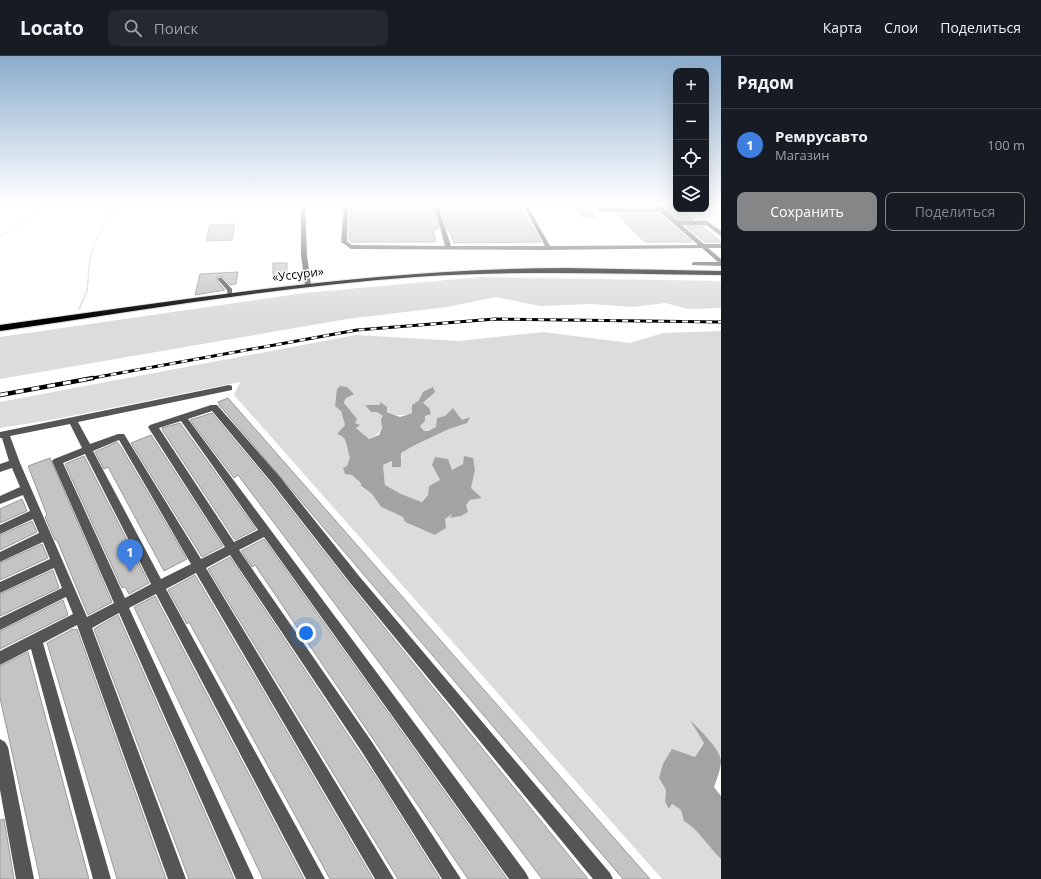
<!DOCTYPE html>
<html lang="ru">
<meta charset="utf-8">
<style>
:root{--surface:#171b24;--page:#242831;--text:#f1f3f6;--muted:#9ea1a6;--line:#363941;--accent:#858687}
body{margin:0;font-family:"Open Sans",sans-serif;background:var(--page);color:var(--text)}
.controls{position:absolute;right:12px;top:12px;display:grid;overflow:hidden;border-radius:8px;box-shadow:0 4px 16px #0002}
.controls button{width:36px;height:36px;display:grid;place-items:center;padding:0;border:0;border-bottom:1px solid var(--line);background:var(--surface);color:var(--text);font:20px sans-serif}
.you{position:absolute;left:306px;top:577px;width:14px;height:14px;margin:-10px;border:3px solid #fff;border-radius:50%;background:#1a73e8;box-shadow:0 0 0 6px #1a73e833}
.badge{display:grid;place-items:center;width:26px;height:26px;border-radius:50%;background:var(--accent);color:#fff;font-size:13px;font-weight:700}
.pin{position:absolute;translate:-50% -33px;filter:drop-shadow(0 1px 2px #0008)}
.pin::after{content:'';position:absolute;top:21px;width:14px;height:12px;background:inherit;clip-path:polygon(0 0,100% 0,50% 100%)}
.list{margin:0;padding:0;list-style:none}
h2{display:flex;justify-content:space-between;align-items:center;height:52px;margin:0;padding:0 16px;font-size:17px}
h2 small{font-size:13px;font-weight:400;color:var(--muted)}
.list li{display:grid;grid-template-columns:26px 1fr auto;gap:12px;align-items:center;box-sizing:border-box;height:72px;padding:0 16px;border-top:1px solid var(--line)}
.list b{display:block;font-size:15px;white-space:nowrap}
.list p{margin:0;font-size:13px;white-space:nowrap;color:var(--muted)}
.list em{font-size:13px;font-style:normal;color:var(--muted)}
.actions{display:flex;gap:8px;padding:12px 16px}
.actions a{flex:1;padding:9px 0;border:1px solid var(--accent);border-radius:8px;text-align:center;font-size:14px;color:var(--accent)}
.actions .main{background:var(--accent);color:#fff}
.icon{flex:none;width:22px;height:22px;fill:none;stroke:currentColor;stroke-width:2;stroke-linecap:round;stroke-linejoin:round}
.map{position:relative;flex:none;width:721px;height:823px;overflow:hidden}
header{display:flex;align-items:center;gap:24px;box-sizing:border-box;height:56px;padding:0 20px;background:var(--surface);border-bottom:1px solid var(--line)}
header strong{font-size:19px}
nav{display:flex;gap:22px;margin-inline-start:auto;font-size:14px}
.search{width:280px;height:36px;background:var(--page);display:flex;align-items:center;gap:10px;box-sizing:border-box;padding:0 14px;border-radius:8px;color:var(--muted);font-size:15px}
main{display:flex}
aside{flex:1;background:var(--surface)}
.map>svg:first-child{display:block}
</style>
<header>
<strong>Locato</strong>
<div class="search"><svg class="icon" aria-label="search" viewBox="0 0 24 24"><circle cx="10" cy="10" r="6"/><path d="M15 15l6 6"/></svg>Поиск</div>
<nav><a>Карта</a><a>Слои</a><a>Поделиться</a></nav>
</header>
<main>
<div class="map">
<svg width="721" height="823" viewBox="0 0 721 823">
<rect width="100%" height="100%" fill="#fff"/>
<!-- green -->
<g fill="#dcdcdc" fill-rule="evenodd">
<path d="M 480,221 L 721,225 L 721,252 L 689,253 L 665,247 L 633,251 L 592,248 L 540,250 L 496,241 L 447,251 L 347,263 L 0,323 L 0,281 L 304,237 Z"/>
<path d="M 721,275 L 721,701 L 710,686 L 692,666 L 704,687 L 695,701 L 659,722 L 666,734 L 665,746 L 669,753 L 672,748 L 681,754 L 684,765 C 699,774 708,791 721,803 L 721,823 L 662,823 L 234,339 L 240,326 L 51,364 L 0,372 L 0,346 L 356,279 L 459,285 L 543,276 L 630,287 L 663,277 ZM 347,331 L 350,341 L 345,343 L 344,347 L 356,363 L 355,367 L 359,369 L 356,372 L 369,383 C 381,378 382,373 384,360 L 366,349 L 381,349 C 390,360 399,361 412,357 L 412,349 L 419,344 L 429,343 L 423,347 L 431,358 L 425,360 L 420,370 L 424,375 C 436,376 445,360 453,352 L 462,365 L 469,361 L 466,367 L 449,373 L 413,390 L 401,397 L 402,402 L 383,409 L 385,429 L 401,438 L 422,446 L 440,424 L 432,409 L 452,415 L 463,408 L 464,401 L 475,414 L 471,432 L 482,442 L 470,444 L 466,449 L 468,456 L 461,460 L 451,462 L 453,457 L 445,463 L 446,472 L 435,479 L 405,466 L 403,461 L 381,451 L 372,438 L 361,431 L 361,427 L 352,419 L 345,417 L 350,401 C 346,393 347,385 341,378 L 345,369 L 341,355 Z"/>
</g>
<!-- water -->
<g fill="#a3a3a3">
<path d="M 340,330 L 347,331 L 354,338 L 345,343 L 344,347 L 357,363 L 355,367 L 360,369 L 356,372 L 369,383 L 379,379 L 382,372 L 381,363 L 383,360 L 377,356 L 371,356 L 365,349 L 380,349 L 380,346 L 387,351 L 387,356 L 400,361 L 412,357 L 412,349 L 419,344 L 423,336 L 433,331 L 435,336 L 423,347 L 429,352 L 431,358 L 425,360 L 425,365 L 420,370 L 424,375 L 428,375 L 436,371 L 437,362 L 445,360 L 453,352 L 462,364 L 470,361 L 467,367 L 449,373 L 413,390 L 401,397 L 401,411 L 392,411 L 392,405 L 383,409 L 385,429 L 401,438 L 422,446 L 428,439 L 429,430 L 440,424 L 432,409 L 435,401 L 448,403 L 452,414 L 463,408 L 464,400 L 473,402 L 475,414 L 471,432 L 482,442 L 470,444 L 466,449 L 468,456 L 461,460 L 450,462 L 452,458 L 445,463 L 446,472 L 435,479 L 405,466 L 403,461 L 381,451 L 372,438 L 361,430 L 361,427 L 352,419 L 345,418 L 343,412 L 347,410 L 350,401 C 346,393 348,380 337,378 L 345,369 L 341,355 L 335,350 L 337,333 Z"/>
<path d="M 690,664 C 698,672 720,693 721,704 C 721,713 717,723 714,731 L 721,740 L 721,803 C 708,791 699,774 684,765 L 681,754 L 672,748 L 669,753 L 665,746 L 666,734 L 659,722 L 663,708 L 672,693 L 695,701 L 704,687 Z"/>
</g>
<!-- building -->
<g fill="#c4c4c4" stroke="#999">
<path d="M 350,149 L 433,149 L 439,173 L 433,173 L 436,186 L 351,186 L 349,184 Z"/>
<path d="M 440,149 L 519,149 L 541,186 L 454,187 L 449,173 L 447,173 Z"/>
<path d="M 661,149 L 675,149 L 676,153 L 680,153 L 693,164 L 679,164 Z"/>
<path d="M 574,150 L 586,150 L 596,161 L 583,161 Z"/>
<path d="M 617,158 L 659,158 L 692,186 L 645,186 Z"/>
<path d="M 235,168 L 232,184 L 206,185 L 210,169 Z"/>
<path d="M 686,170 L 702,170 L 721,186 L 705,186 Z"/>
<path d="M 273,207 L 287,207 L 287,222 L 273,223 Z"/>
<path d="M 238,216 L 236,228 L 230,229 L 223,221 L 217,221 L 217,225 L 225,234 L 195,239 L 200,218 Z"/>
<path d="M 228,342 L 650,823 L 623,823 L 220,350 L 218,346 Z"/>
<path d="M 212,357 L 271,428 L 350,529 L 588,823 L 542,823 L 238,419 L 234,422 L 190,364 Z"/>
<path d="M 180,367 L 256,473 L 235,484 L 163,375 L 162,372 Z"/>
<path d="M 151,379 L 223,490 L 202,501 L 131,387 Z"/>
<path d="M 117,386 L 121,391 L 187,503 L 164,515 L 108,411 L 104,413 L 95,396 Z"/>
<path d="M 84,400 L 149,527 L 129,538 L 125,531 L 122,532 L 65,408 Z"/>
<path d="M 50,402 L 112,546 L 88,559 L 57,484 L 55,484 L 45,461 L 47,459 L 28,410 Z"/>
<path d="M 22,443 L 27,455 L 0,467 L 0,453 Z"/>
<path d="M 32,465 L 37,476 L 0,494 L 0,479 Z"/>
<path d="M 264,483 L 507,823 L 468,823 L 255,509 L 252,511 L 241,495 Z"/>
<path d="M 42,488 L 48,502 L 0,524 L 0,507 Z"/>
<path d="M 230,501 L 378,724 L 440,823 L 398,823 L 208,513 Z"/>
<path d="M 53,514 L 59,532 L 0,560 L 0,538 Z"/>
<path d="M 195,519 L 259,628 L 373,823 L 330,823 L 189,566 L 187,568 L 168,534 Z"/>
<path d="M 155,540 L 304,823 L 263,823 L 134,551 Z"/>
<path d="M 63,544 L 68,559 L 0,593 L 0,575 Z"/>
<path d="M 118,559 L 234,823 L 189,823 L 94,573 Z"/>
<path d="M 73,573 L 74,574 L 77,573 L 166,823 L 117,823 L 47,587 Z"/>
<path d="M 28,596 L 89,823 L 40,823 L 0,642 L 0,610 Z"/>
<path d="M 4,763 L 14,823 L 0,823 L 0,764 Z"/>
</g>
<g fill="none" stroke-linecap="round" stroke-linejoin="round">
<defs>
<path id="highway" d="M 568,212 L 721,215 L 721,219 C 619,218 517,214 415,221 C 276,231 138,255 0,275 L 0,269 C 191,243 375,212 568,212 Z"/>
</defs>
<!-- highway casing -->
<use href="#highway" stroke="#dbdbdb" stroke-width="2"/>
<!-- path-far1 -->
<g stroke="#777" stroke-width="1" stroke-dasharray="0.5 1" stroke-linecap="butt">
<path d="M 0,181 L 39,155"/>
<path d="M 88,225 C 89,191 98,176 118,149"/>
</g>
<!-- path -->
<path stroke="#777" stroke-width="1.5" stroke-dasharray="0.5 1.5" stroke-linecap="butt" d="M 79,253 L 87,235 L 88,224"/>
<!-- minor -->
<g fill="#555" fill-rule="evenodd">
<path d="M 301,149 L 305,149 L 307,199 L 311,229 L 308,231 L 305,229 L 301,199 Z"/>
<path d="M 344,149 L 348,149 L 347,185 L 352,189 L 445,190 L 434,149 L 438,149 L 451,190 L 545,190 L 523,149 L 527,149 L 550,190 L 698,189 L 660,156 L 599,156 L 596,154 L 599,152 L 657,152 L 654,149 L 659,149 L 678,165 L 707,165 L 721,175 L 721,180 L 706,169 L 682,169 L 704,188 L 721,188 L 721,192 L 708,192 L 721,203 L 721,210 L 692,209 L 692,207 L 694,206 L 718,206 L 702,192 L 547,194 L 351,193 L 341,186 Z"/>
<path d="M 218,222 L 222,222 L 232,233 L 232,241 L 228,241 L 227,234 L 218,224 Z"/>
<path d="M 229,329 L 232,330 L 232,334 L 78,366 L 90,388 L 118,378 L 124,378 L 201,503 L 225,491 L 148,371 L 150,369 L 211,349 L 217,349 L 280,421 L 359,520 L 610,817 L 613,823 L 593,823 L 351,528 L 272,427 L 212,355 L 188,363 L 526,817 L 529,823 L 509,823 L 264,481 L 239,494 L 372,686 L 461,823 L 442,823 L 362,696 L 230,499 L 206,512 L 394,823 L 375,823 L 196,517 L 166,533 L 325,823 L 306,823 L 156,538 L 129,552 L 254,823 L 236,823 L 119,557 L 92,572 L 186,823 L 168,823 L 77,569 L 43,587 L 111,823 L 93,823 L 31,593 L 0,609 L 0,595 L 73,558 L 66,541 L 0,574 L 0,562 L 62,532 L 54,512 L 0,537 L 0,526 L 50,503 L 43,486 L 0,506 L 0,496 L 39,477 L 33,463 L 0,478 L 0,469 L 30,455 L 23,439 L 0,448 L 0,440 L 20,431 L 12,412 L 0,416 L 0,408 L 9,405 L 2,382 L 0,382 L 0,376 ZM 181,365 L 258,474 L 234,486 L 159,372 ZM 70,368 L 82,392 L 54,403 L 52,405 L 114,547 L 87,561 L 20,407 L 10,380 ZM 119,384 L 191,508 L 161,523 L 93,395 ZM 85,398 L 151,528 L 125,542 L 63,407 Z"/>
<path d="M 0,683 L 5,686 L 8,691 L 34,823 L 16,823 L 0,734 Z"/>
</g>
<!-- highway -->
<use href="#highway" fill="#000" fill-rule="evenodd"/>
<defs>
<path id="rail-far1" d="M 87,323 L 357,274 L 495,263 L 721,266"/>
<path id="rail" d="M 0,339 L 93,322"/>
</defs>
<!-- rail-far1 casing -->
<use href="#rail-far1" stroke="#000" stroke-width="3"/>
<!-- rail casing -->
<use href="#rail" stroke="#000" stroke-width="4.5"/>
<!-- rail-far1 -->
<use href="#rail-far1" stroke="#fff" stroke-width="2" stroke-dasharray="6" stroke-linecap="butt"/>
<!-- rail -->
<use href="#rail" stroke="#fff" stroke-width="3" stroke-dasharray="8" stroke-linecap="butt"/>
</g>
<!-- sky -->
<linearGradient id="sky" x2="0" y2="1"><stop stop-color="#8cadcc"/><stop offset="0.56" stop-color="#fff"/><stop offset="1" stop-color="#fff" stop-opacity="0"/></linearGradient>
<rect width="721" height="264" fill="url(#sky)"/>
<g text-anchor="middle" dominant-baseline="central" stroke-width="3" stroke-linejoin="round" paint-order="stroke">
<!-- far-street labels -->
<g font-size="12" fill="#000" stroke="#fff">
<text transform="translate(298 218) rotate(-7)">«Уссури»</text>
</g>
</g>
</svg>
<div class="controls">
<button>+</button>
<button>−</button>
<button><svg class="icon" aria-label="locate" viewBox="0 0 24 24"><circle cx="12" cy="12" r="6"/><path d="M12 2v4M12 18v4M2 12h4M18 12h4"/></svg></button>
<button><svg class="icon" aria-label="layers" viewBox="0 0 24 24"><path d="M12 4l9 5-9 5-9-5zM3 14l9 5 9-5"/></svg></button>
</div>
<div class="you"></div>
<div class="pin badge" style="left:130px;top:516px;background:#3f7fe0">1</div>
</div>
<aside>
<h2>Рядом<small></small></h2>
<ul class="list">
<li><span class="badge" style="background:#3f7fe0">1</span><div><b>Ремрусавто</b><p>Магазин</p></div><em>100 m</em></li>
</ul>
<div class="actions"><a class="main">Сохранить</a><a>Поделиться</a></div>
</aside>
</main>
